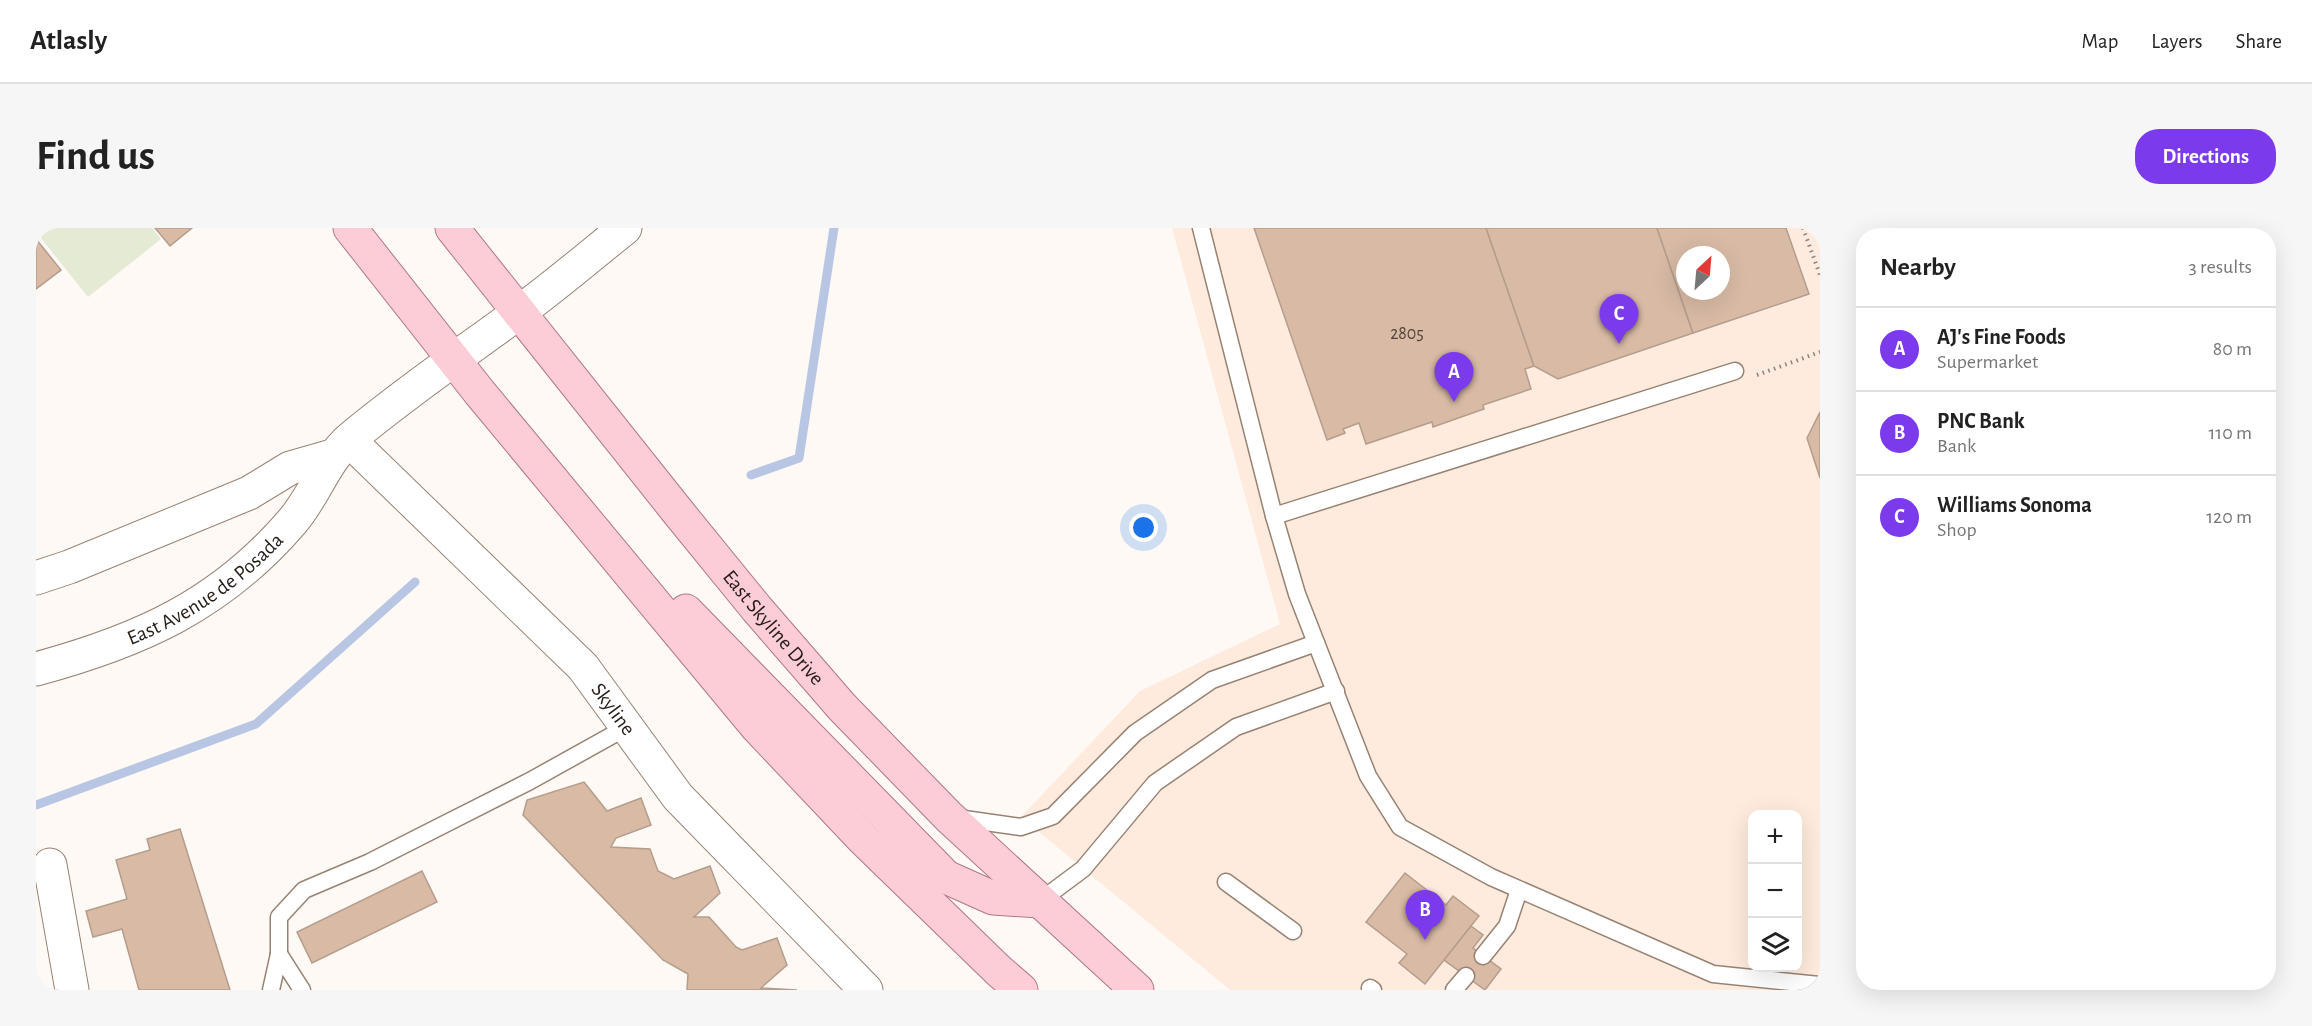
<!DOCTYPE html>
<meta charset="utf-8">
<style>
:root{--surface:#fff;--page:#f6f6f6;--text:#222;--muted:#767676;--line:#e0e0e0;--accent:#7c3aed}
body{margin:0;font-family:"Alegreya Sans",sans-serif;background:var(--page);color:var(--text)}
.controls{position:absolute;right:18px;bottom:18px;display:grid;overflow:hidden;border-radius:12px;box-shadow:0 6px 24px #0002}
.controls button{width:54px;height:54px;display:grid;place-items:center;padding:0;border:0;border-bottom:2px solid var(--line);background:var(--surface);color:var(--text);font:30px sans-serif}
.compass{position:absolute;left:1640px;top:18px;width:54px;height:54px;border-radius:50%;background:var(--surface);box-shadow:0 6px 24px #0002;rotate:26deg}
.you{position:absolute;left:1108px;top:300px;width:21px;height:21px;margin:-15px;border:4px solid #fff;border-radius:50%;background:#1a73e8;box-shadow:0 0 0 9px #1a73e833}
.badge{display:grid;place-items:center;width:39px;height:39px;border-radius:50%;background:var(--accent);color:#fff;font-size:20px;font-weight:700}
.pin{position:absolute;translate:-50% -50px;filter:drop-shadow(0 2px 3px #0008)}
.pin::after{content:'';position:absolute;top:32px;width:21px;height:18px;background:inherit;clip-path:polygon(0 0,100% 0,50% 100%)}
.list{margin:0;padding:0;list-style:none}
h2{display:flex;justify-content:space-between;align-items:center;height:78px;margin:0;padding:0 24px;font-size:26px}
h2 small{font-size:20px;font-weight:400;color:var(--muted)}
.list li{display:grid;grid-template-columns:39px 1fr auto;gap:18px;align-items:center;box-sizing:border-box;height:84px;padding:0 24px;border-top:2px solid var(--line)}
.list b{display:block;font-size:22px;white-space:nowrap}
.list p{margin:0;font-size:20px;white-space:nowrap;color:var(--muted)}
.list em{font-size:20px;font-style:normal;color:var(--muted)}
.icon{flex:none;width:33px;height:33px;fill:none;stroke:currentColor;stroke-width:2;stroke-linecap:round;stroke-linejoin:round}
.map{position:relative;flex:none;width:1784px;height:762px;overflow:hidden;border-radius:24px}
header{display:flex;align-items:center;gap:36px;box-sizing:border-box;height:84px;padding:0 30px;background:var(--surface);border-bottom:2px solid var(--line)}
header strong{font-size:28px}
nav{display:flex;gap:33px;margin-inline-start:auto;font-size:21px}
.intro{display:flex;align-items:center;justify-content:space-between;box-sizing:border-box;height:144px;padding:0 36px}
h1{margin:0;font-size:42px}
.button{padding:15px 27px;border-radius:24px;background:var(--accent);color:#fff;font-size:21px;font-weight:700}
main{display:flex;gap:36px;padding:0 36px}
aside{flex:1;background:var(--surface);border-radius:24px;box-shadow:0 6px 24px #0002}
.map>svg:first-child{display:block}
</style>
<header>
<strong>Atlasly</strong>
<nav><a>Map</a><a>Layers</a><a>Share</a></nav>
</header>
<div class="intro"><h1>Find us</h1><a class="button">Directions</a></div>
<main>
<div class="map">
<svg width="1784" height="762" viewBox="0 0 1784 762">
<rect width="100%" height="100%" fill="#fef9f5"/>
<!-- built -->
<path fill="#feebdd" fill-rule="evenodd" d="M 1136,0 L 1784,0 L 1784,762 L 1194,762 L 985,589 L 1104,463 L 1244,396 ZM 1649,27 L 1685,27 L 1685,63 L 1649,63 ZM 1716,586 L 1762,586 L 1762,740 L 1716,740 Z"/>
<!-- green -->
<path fill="#e5ead4" d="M 0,0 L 116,0 L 125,11 L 52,69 L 0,4 Z"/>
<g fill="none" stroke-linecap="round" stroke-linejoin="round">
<!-- stream -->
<g stroke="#b8c6e4" stroke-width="9">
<path d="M 715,247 L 763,230 L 798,0"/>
<path d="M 0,577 L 220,496 L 379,354"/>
</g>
</g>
<!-- building -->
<g fill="#d8baa5" stroke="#b49d8c" stroke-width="1.5" fill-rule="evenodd">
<path d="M 119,0 L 156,0 L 134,18 Z"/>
<path d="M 1218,0 L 1450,0 L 1498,138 L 1489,141 L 1495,161 L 1447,177 L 1448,181 L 1397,199 L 1396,194 L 1330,216 L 1323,195 L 1307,201 L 1309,205 L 1291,212 Z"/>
<path d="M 1450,0 L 1621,0 L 1657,105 L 1522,151 L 1498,138 Z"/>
<path d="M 1621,0 L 1750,0 L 1773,66 L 1657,105 ZM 1649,27 L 1685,27 L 1685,63 L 1649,63 Z"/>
<path d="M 0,11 L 25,42 L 0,61 Z"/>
<path d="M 1784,184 L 1784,250 L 1771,210 Z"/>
<path d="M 548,554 L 571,583 L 605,570 L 615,597 L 580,610 L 575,619 L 614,621 L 622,643 L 638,651 L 674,638 L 684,665 L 658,689 L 673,689 L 700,719 L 706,722 L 741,710 L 751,737 L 725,760 L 761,762 L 651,762 L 652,746 L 627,732 L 487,587 L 491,572 Z"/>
<path d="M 144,601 L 194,762 L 103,762 L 86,701 L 57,709 L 50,683 L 91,671 L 80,632 L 114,622 L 111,611 Z"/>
<path d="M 386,643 L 401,674 L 276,735 L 261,704 Z"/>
<path d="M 1369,645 L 1410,677 L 1417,668 L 1443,688 L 1389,756 L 1363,735 L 1371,726 L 1330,694 Z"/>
<path d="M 1435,698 L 1447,707 L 1437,720 L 1465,741 L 1449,762 L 1408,732 Z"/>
</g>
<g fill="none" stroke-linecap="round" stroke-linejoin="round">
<defs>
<g id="lane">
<path d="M 1165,0 L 1238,288 L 1261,366 L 1332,548 L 1364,599 L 1455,649 L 1677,746 L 1784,757"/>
<path d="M 1238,288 L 1699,143"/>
<path d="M 921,590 L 985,599 L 1017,588 L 1099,505 L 1176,452 L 1280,415"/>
<path d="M 1190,654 L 1257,703"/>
<path d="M 1004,673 L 1047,641 L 1119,555 L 1200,499 L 1300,463"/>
<path d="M 243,726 L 243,689 L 268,662 L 334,634 L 405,598 L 494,553 L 591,499"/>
<path d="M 1447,728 L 1471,698 L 1483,662"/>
<path d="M 1334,760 L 1337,762"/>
<path d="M 235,762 L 243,726 L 266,762"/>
<path d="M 1418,762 L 1430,748"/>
</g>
<g id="street">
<path id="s1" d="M 313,212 L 547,439 L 642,569 L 830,762"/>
<path d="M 0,350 L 33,339 L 213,265 L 254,240 L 296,228"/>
<path id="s2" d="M 0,441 C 104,413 184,377 255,295 C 279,268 288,233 315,210 C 369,165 426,126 482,85 C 519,58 554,28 589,0"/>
<path d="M 14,637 L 36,762"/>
</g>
<g id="primary">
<path d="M 314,0 L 444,165 L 721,499 L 827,611 L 963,743 L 985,762"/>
<path id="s3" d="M 416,0 L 642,284 L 721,381 L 806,479 L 913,589 L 1101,762"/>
<path d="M 650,383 L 910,649 L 957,670 L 1004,673"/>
</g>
</defs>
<!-- lane casing -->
<use href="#lane" stroke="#988272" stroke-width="19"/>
<!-- street casing -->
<use href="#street" stroke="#988272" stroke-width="35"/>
<!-- primary casing -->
<use href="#primary" stroke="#af7980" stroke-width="35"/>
<!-- path -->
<g stroke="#8a837e" stroke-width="4" stroke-dasharray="1.5 4.5" stroke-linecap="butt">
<path d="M 1767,0 L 1784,47"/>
<path d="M 1721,147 L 1784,124"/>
</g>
<!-- lane -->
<use href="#lane" stroke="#fff" stroke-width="16"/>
<!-- street -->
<use href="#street" stroke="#fff" stroke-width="33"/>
<!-- primary -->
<use href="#primary" stroke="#fccdd6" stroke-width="33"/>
</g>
<g text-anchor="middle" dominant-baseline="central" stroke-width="4.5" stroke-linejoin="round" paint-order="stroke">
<!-- number labels -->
<g font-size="18" fill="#514339">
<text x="1371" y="106">2805</text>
</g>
<!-- street labels -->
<g font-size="21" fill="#241b15" stroke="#fff">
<text stroke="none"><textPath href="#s2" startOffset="189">East Avenue de Posada</textPath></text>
<text stroke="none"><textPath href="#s3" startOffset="513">East Skyline Drive</textPath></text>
<text stroke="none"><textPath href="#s1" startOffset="378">Skyline</textPath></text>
</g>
</g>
</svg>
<div class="controls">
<button>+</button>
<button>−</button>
<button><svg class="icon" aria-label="layers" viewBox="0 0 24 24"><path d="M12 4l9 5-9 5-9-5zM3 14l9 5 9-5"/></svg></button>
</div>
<svg class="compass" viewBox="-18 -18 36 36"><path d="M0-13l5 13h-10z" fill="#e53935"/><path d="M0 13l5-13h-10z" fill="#767676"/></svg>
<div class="you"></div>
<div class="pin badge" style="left:1418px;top:174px">A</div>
<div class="pin badge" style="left:1389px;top:712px">B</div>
<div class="pin badge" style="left:1583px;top:116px">C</div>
</div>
<aside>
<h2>Nearby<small>3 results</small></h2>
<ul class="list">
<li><span class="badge">A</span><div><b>AJ's Fine Foods</b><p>Supermarket</p></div><em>80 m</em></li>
<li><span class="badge">B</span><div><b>PNC Bank</b><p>Bank</p></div><em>110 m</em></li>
<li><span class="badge">C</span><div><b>Williams Sonoma</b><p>Shop</p></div><em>120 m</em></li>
</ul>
</aside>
</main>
